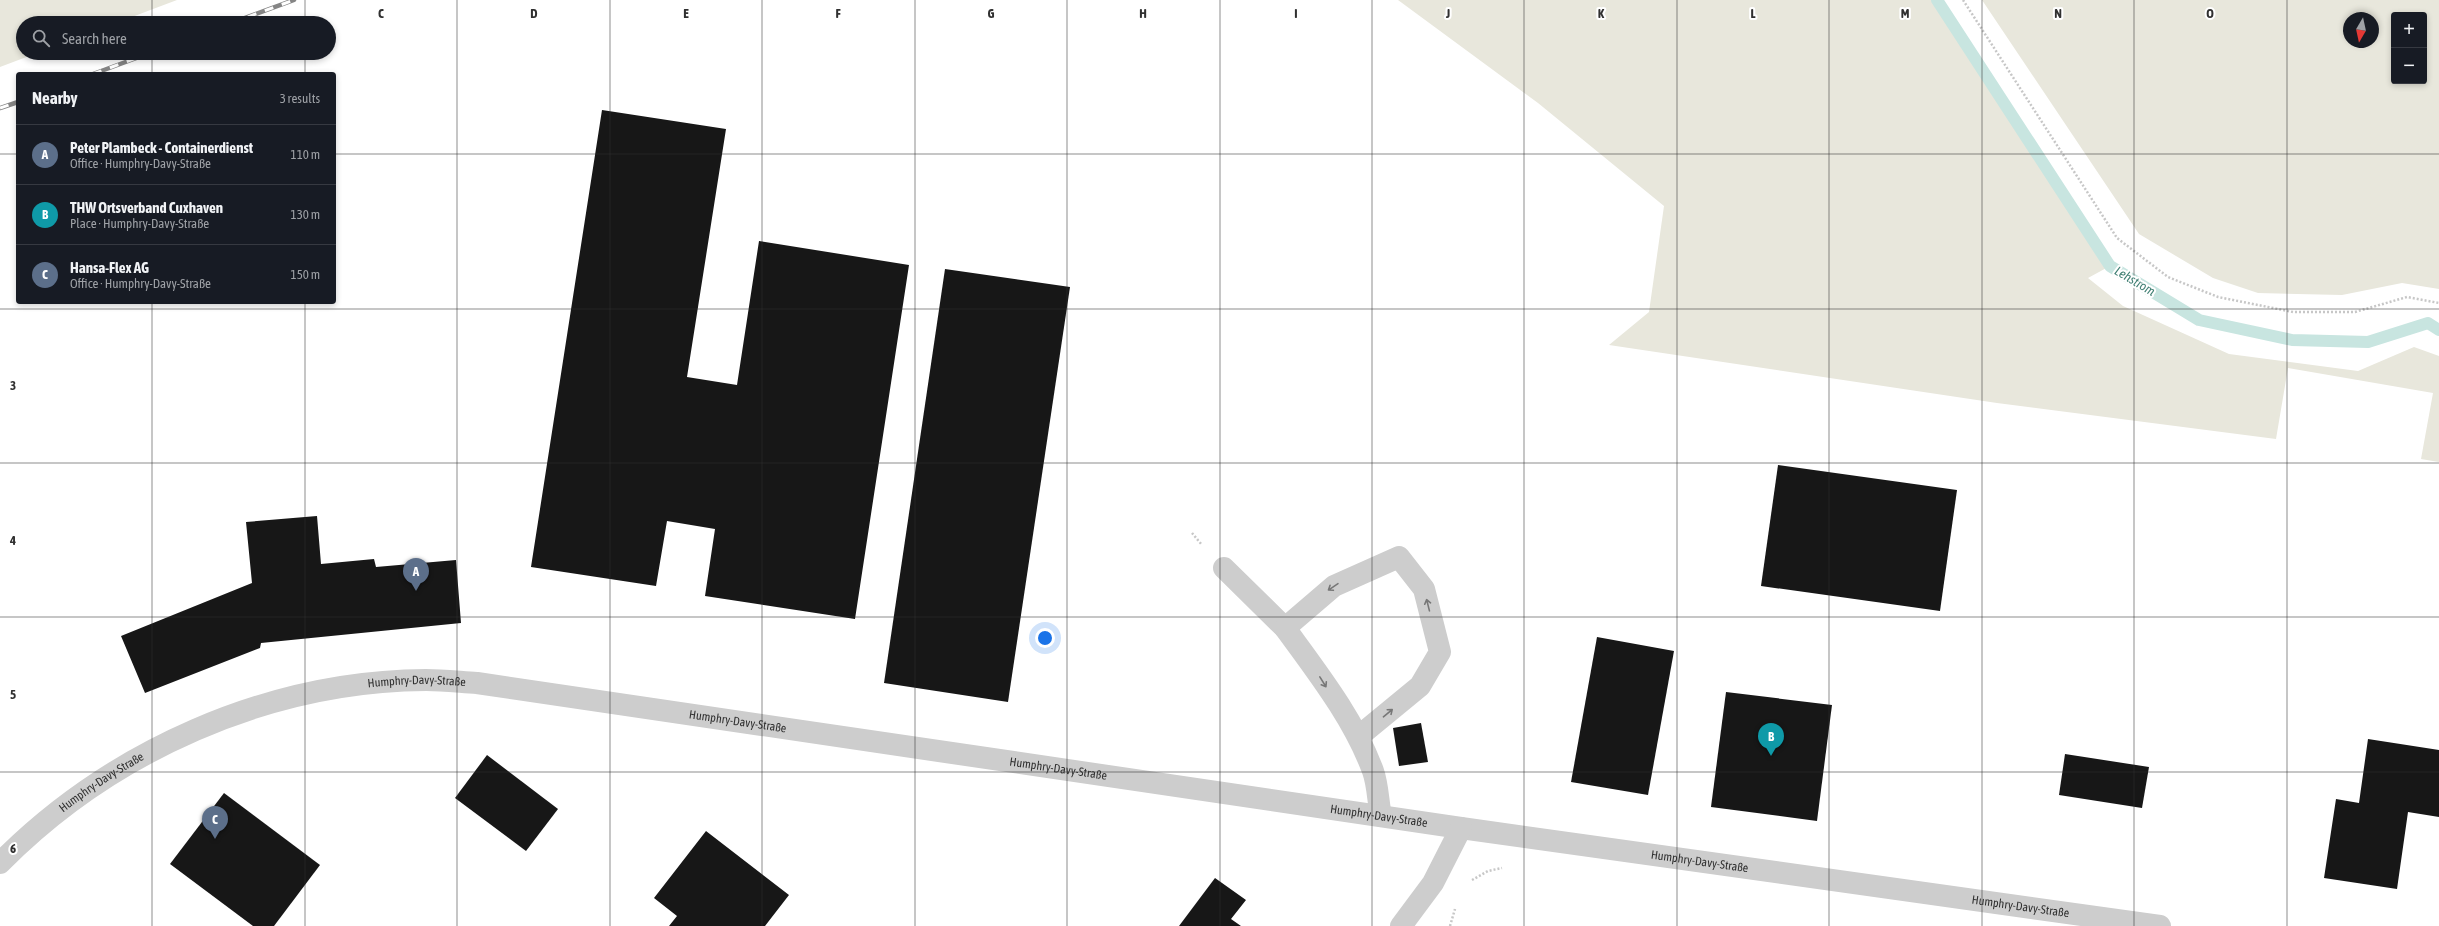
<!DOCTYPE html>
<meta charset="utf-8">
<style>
:root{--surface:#171b24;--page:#20242c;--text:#f1f3f6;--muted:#9ea1a6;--line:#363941;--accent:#b45309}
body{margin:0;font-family:"Asap Condensed",sans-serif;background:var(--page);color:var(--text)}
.controls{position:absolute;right:12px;top:12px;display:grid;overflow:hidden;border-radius:4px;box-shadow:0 2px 6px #0003}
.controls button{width:36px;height:36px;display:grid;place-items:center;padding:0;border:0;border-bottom:1px solid var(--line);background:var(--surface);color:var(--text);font:20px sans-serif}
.compass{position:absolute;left:2343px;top:12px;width:36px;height:36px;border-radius:50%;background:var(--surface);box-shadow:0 2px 6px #0003;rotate:189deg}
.you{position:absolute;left:1045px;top:638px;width:14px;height:14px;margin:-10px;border:3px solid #fff;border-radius:50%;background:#1a73e8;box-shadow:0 0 0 6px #1a73e833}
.badge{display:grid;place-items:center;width:26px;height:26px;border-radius:50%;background:var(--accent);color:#fff;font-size:13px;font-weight:700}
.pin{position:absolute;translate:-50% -33px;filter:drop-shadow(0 1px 2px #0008)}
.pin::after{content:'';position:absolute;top:21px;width:14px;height:12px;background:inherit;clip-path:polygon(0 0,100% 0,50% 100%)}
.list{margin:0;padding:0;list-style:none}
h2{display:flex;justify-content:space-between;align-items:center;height:52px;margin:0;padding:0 16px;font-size:17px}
h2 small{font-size:13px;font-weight:400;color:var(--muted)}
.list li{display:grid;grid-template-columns:26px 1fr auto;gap:12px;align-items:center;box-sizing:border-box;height:60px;padding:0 16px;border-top:1px solid var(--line)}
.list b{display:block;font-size:15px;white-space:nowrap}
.list p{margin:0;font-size:13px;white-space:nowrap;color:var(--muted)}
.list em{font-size:13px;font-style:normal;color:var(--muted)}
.icon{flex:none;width:22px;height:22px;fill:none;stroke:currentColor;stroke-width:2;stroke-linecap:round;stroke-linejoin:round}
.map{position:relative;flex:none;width:2439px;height:926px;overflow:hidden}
.search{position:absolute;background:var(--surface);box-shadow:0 2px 6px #0003;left:16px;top:16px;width:320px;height:44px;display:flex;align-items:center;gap:10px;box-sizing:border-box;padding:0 14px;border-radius:22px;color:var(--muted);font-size:15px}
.panel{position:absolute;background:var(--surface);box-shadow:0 2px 6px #0003;left:16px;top:72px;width:320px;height:232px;border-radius:4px}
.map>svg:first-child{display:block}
</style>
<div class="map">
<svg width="2439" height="926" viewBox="0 0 2439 926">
<rect width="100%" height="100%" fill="#fff"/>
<!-- green -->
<g fill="#e8e7dc" fill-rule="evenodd">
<path d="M 0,0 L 177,0 L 116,23 L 23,23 L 23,53 L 37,53 L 0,67 Z"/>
<path d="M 1398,0 L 1937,0 L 2110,266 L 2088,278 L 2123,306 L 2229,354 L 2358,371 L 2414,347 L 2439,356 L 2439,462 L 2421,459 L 2433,393 L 2288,368 L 2276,439 L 1997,403 L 1609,345 L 1649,312 L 1664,206 L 1538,103 Z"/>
<path d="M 1982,0 L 2439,0 L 2439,289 L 2402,283 L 2342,295 L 2258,293 L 2213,278 L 2139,234 ZM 2394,15 L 2424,15 L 2424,81 L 2394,81 ZM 2349,18 L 2373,18 L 2373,42 L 2349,42 Z"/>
</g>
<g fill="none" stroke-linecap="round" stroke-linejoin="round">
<!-- stream -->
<path stroke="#c8e5e0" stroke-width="12" d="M 1937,0 L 2110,266 L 2199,320 L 2292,340 L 2368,342 L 2428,323 L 2439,330"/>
</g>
<!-- building -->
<g fill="#171717">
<path d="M 602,110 L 726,129 L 687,377 L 737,385 L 759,241 L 909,265 L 855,619 L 705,596 L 715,529 L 667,521 L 656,586 L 531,567 Z"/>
<path d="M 945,269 L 1070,287 L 1008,702 L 884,683 Z"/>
<path d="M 1778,465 L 1957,490 L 1940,611 L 1761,586 Z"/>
<path d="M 317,516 L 321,564 L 374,559 L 376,567 L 456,560 L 461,623 L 261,643 L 260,648 L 145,693 L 121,636 L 252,583 L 246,522 Z"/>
<path d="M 1597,637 L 1674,651 L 1648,795 L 1571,782 Z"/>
<path d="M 1726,692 L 1832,705 L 1817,821 L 1711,807 Z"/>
<path d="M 1421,723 L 1428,762 L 1399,766 L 1393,728 Z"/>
<path d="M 2368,739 L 2439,750 L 2439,817 L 2408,812 L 2397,889 L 2324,878 L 2336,799 L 2359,803 Z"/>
<path d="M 2065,754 L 2149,767 L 2142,808 L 2059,795 Z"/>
<path d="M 487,755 L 558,809 L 526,851 L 455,798 Z"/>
<path d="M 224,793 L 320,865 L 274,926 L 253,926 L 170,864 Z"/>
<path d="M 706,831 L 789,895 L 765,926 L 669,926 L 677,916 L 654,898 Z"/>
<path d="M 1215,878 L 1246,900 L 1231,919 L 1241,926 L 1179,926 Z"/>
</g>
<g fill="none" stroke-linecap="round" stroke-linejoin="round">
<!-- path -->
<g stroke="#c7c7c7" stroke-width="2.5" stroke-dasharray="2 2" stroke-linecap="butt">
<path d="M 1963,0 L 2117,238 L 2168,277 L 2218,297 L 2293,312 L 2355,312 L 2407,297 L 2439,303"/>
<path d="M 1192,533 L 1202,545"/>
<path d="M 1472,880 L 1488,871 L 1502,868"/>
<path d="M 1450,926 L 1455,909"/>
</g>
<!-- service -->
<g stroke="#cdcdcd" stroke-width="22">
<path d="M 1224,568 L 1285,628"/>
<path d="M 1358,737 L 1420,686 L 1440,652 L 1424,589 L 1399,557 L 1334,586 L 1285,628 C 1317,672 1354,719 1373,771 C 1378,785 1378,802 1381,816"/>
</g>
<!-- minor -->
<g stroke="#cdcdcd" stroke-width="22">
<path id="s1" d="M 0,863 C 111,751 268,681 426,680 C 443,680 460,682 477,683 L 1461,828 L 2160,926"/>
<path d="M 1401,926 L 1433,883 L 1461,828"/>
</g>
<defs>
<g id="rail">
<path d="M 231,23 L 294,0"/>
<path d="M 93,74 L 150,53"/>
<path d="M 0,108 L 18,102"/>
</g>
</defs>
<!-- rail casing -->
<use href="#rail" stroke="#858585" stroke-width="4.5"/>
<!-- rail -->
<use href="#rail" stroke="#fff" stroke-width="3" stroke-dasharray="9" stroke-linecap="butt"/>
</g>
<!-- one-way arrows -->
<defs><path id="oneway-shaft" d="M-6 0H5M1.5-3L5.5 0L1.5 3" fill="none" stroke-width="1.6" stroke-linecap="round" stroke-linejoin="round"/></defs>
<g stroke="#777">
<use href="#oneway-shaft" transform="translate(1333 587) rotate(146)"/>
<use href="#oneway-shaft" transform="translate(1428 605) rotate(-104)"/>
<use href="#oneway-shaft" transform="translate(1323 682) rotate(58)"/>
<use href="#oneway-shaft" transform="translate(1388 713) rotate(-40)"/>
</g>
<!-- grid -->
<path fill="none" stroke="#303030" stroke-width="1" stroke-opacity="0.55" d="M 152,0 L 152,23M 305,0 L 305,23M 457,0 L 457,926M 610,0 L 610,926M 762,0 L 762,926M 915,0 L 915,926M 1067,0 L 1067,926M 1220,0 L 1220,926M 1372,0 L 1372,926M 1524,0 L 1524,926M 1677,0 L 1677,926M 1829,0 L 1829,926M 1982,0 L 1982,926M 2134,0 L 2134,926M 2287,0 L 2287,926M 152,53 L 152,74M 305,53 L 305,74M 0,154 L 18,154M 334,154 L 2439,154M 152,302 L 152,926M 305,302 L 305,926M 0,309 L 2439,309M 0,463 L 2439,463M 0,617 L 2439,617M 0,772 L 2439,772"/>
<g text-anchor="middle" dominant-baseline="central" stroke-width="4" stroke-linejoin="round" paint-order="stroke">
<!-- street labels -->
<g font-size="12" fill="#303030" stroke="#fff">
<text stroke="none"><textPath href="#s1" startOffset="466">Humphry-Davy-Straße</textPath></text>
<text stroke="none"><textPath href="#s1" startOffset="790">Humphry-Davy-Straße</textPath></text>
<text stroke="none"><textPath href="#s1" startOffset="1114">Humphry-Davy-Straße</textPath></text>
<text stroke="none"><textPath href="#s1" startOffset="130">Humphry-Davy-Straße</textPath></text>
<text stroke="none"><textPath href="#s1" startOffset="1438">Humphry-Davy-Straße</textPath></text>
<text stroke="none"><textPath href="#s1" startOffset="1762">Humphry-Davy-Straße</textPath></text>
<text stroke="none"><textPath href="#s1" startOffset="2086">Humphry-Davy-Straße</textPath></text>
</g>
<!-- water labels -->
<g font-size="13" font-style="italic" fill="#407f73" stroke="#fff">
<text transform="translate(2135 281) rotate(31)">Lehstrom</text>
</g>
</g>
<g font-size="13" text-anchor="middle" font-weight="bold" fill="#303030" stroke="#fff" stroke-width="4" stroke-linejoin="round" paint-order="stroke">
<text x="381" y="18">C</text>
<text x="534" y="18">D</text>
<text x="686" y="18">E</text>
<text x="838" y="18">F</text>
<text x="991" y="18">G</text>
<text x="1143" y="18">H</text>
<text x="1296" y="18">I</text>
<text x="1448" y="18">J</text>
<text x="1601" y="18">K</text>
<text x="1753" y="18">L</text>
<text x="1905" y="18">M</text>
<text x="2058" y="18">N</text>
<text x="2210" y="18">O</text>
<text x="13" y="390">3</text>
<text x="13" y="545">4</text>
<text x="13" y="699">5</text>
<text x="13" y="853">6</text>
</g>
</svg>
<div class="controls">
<button>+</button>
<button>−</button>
</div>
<svg class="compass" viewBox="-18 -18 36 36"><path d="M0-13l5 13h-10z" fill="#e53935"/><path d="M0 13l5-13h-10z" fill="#9ea1a6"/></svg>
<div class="you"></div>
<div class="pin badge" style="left:416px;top:591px;background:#5c6f8a">A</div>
<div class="pin badge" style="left:1771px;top:756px;background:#0f9aa8">B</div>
<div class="pin badge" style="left:215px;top:839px;background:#5c6f8a">C</div>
<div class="search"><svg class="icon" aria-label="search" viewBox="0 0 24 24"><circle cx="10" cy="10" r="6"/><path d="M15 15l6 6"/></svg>Search here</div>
<section class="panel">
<h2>Nearby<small>3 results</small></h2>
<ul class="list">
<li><span class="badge" style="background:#5c6f8a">A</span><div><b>Peter Plambeck - Containerdienst</b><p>Office · Humphry-Davy-Straße</p></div><em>110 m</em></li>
<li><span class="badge" style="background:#0f9aa8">B</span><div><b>THW Ortsverband Cuxhaven</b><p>Place · Humphry-Davy-Straße</p></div><em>130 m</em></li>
<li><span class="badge" style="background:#5c6f8a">C</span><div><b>Hansa-Flex AG</b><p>Office · Humphry-Davy-Straße</p></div><em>150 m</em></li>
</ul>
</section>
</div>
